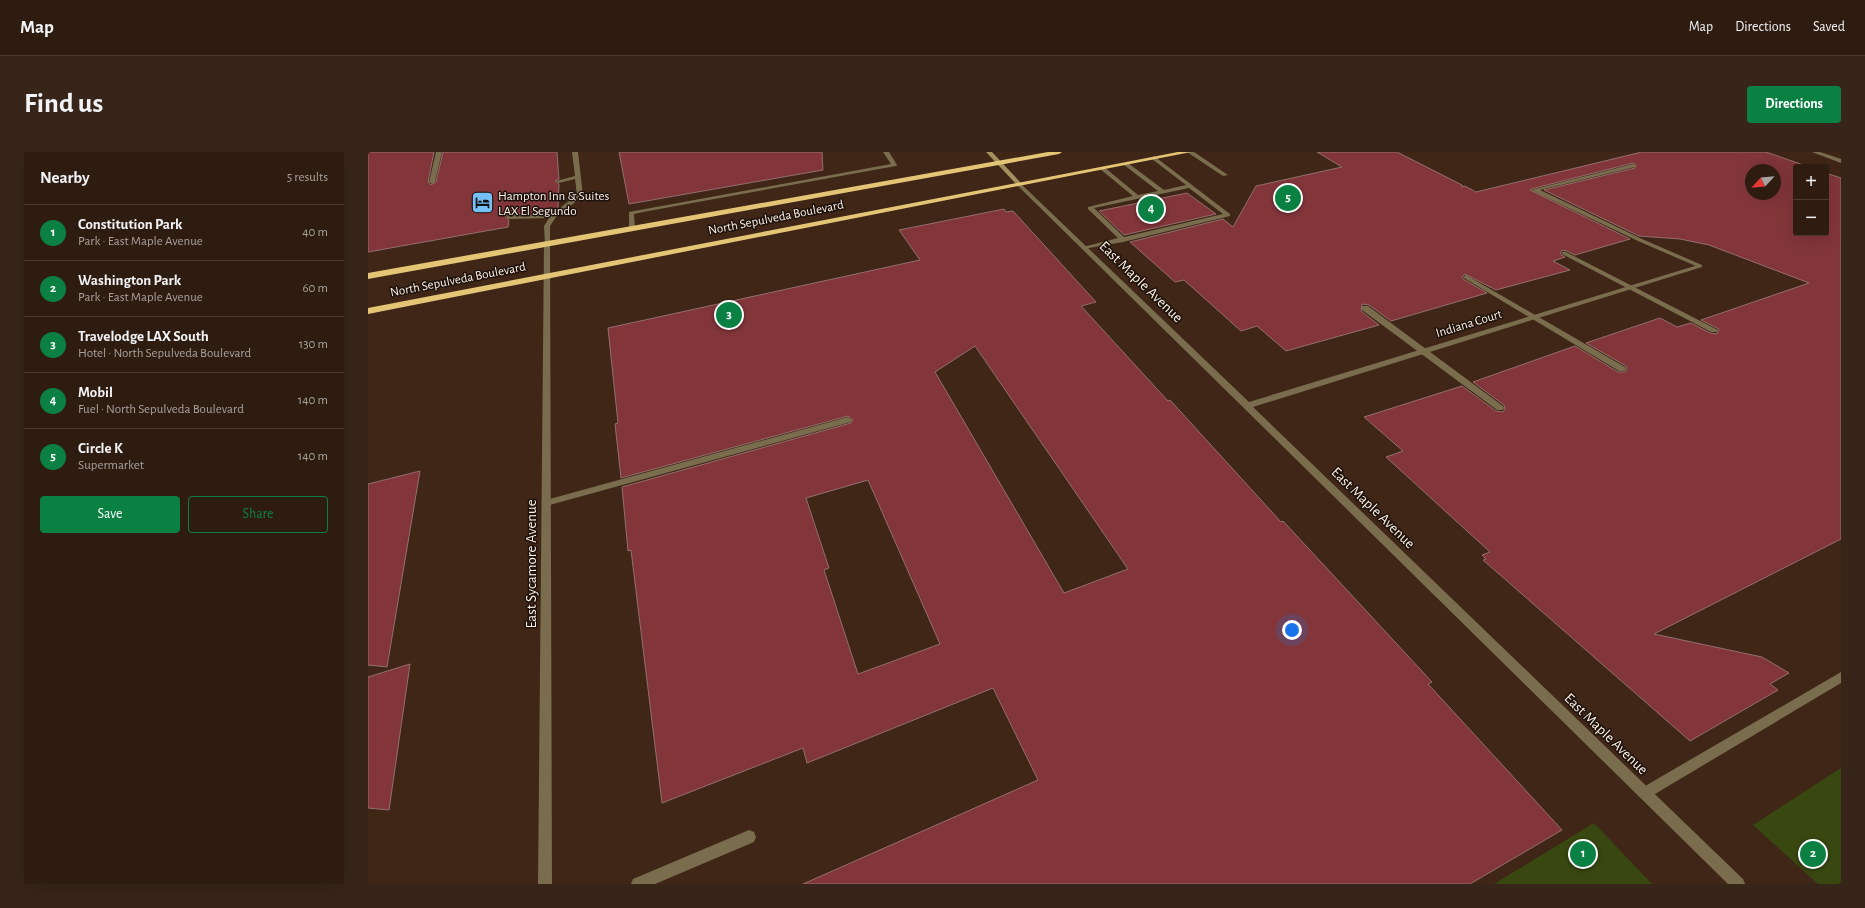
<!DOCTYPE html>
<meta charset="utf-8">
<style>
:root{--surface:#2f1c10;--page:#372519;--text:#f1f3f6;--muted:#a7a19f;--line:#4a3a30;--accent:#0b8043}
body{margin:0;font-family:"Alegreya Sans",sans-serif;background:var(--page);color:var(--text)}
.controls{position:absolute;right:12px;top:12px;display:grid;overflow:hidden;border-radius:4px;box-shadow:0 4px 16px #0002}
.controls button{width:36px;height:36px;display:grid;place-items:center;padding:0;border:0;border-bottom:1px solid var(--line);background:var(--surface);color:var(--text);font:20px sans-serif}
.compass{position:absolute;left:1377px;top:12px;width:36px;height:36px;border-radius:50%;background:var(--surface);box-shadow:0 4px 16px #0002;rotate:244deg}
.you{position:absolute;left:924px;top:478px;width:14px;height:14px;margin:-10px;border:3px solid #fff;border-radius:50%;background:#1a73e8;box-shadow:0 0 0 6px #1a73e833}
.badge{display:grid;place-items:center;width:26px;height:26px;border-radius:50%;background:var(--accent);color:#fff;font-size:13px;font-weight:700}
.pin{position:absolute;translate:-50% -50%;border:2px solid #fff;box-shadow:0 1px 4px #0006}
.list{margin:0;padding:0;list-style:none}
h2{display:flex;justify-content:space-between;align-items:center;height:52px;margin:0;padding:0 16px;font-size:17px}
h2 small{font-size:13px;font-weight:400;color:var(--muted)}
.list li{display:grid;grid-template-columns:26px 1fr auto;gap:12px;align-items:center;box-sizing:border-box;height:56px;padding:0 16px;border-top:1px solid var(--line)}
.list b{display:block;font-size:15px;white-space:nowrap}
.list p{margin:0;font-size:13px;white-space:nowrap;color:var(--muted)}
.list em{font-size:13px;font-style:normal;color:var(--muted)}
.actions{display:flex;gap:8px;padding:12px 16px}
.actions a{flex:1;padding:9px 0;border:1px solid var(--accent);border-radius:4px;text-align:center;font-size:14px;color:var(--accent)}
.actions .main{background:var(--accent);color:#fff}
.map{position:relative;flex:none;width:1473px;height:732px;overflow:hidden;border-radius:4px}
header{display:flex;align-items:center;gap:24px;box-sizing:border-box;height:56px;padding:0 20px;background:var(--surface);border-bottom:1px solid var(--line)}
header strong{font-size:19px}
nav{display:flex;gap:22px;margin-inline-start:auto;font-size:14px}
.intro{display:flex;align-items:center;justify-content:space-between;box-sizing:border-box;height:96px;padding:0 24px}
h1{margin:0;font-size:28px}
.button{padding:10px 18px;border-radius:4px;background:var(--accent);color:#fff;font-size:14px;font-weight:700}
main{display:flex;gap:24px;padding:0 24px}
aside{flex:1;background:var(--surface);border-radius:4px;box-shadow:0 4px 16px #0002}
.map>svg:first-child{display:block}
</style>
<header>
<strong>Map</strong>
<nav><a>Map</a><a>Directions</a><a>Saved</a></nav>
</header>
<div class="intro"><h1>Find us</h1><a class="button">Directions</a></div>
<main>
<aside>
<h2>Nearby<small>5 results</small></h2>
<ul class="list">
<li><span class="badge">1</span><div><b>Constitution Park</b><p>Park · East Maple Avenue</p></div><em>40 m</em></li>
<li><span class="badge">2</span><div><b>Washington Park</b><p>Park · East Maple Avenue</p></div><em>60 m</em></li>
<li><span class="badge">3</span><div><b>Travelodge LAX South</b><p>Hotel · North Sepulveda Boulevard</p></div><em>130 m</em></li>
<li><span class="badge">4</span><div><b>Mobil</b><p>Fuel · North Sepulveda Boulevard</p></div><em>140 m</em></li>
<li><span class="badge">5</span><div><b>Circle K</b><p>Supermarket</p></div><em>140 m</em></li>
</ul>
<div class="actions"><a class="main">Save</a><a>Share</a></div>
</aside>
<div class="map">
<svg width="1473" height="732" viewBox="0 0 1473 732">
<rect width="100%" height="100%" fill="#3f2616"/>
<!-- green -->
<g fill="#394711">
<path d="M 1473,616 L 1473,732 L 1450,732 L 1385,673 Z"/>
<path d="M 1226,671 L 1284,732 L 1126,732 Z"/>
</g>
<!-- building -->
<g fill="#82363a" stroke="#936f6e" fill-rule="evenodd">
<path d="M 0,0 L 66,0 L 60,30 L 63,33 L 68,30 L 75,0 L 189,0 L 191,27 L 187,29 L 191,32 L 190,56 L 168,61 L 140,62 L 137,65 L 141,68 L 140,75 L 0,100 Z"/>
<path d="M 251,0 L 454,0 L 455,18 L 261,52 Z"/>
<path d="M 949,0 L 1029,0 L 1094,33 L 1094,35 L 1097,34 L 1108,40 L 1274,0 L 1398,0 L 1441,15 L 1428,15 L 1428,81 L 1458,81 L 1458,21 L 1473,26 L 1473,387 L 1286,482 L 1394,505 L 1421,521 L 1402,532 L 1410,538 L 1322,589 L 1115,408 L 1118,407 L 1114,403 L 1122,400 L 1018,305 L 1035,299 L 996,265 L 1094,234 L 1128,259 L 1135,260 L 1137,257 L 1136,253 L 1105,230 L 1207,194 L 1250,220 L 1257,220 L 1259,218 L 1258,214 L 1218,191 L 1292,166 L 1309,175 L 1323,171 L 1342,181 L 1349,182 L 1351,177 L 1333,168 L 1441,131 L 1341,93 L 1312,87 L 1271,84 L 1176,38 L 1267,16 L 1268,13 L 1265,11 L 1163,37 L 1162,38 L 1262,87 L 1207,103 L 1199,99 L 1194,98 L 1192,102 L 1197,105 L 1185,109 L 1202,118 L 1128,138 L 1097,122 L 1094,125 L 1095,127 L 1119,141 L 1023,169 L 1001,153 L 994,152 L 993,159 L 1011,173 L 918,199 L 889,174 L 873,179 L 816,128 L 807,130 L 762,90 L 855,67 L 865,75 L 888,34 L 974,15 ZM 1383,18 L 1407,18 L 1407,42 L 1383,42 Z"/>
<path d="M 819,41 L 848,62 L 756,83 L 731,59 Z"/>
<path d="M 636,57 L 638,60 L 645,59 L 728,150 L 713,154 L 800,249 L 802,248 L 913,370 L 915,369 L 1064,530 L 1060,532 L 1194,678 L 1102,732 L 435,732 L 670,628 L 625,536 L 439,611 L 435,596 L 294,651 L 263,398 L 260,399 L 254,335 L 483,271 L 485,268 L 480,264 L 253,326 L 247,272 L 250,271 L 240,176 L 552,108 L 531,78 ZM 607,194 L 760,417 L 696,441 L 567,220 ZM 500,328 L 572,492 L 490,522 L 456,418 L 461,416 L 438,346 Z"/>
<path d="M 52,319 L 19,515 L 0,513 L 0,332 Z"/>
<path d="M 42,512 L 21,658 L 0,656 L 0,525 Z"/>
</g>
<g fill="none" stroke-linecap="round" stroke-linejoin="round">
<!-- lane -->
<g fill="#796d4e" fill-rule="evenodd">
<path d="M 68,0 L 74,0 L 67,30 L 64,32 L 61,30 Z"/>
<path d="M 204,0 L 210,0 L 215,44 L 188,65 L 182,74 L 182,92 L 177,93 L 176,74 L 181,66 L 141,67 L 138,65 L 141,63 L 184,62 L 209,43 L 207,27 L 191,31 L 188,29 L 207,24 Z"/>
<path d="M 515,0 L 521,0 L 529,13 L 528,14 L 275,60 L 266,62 L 267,77 L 264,79 L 261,77 L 261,60 L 523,12 Z"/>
<path d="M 819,0 L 826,0 L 860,23 L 855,24 Z"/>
<path d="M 786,4 L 862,62 L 862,64 L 755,90 L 715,97 L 715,95 L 750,86 L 720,57 L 720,55 L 765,44 L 732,17 L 732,15 L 736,15 L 770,43 L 790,39 L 756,13 L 756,11 L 760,11 L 796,38 L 818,33 L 784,7 L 783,6 ZM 821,36 L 855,62 L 756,85 L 726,56 Z"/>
<path d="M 1265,12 L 1267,13 L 1267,15 L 1172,38 L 1274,87 L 1334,113 L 1334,115 L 1330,115 L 1270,89 L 1163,38 Z"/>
<path d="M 1194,100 L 1198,100 L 1350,178 L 1349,180 L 1343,180 L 1194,102 Z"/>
<path d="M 1098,123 L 1257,215 L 1258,217 L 1257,219 L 1251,219 L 1096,126 L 1095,125 Z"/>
<path d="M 994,154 L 1000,154 L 1135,254 L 1136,256 L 1135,258 L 1129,258 L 994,158 Z"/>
<path d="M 480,265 L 484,268 L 483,270 L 178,354 L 173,351 L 178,348 Z"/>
<path d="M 1473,520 L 1473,531 L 1282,645 L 1277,647 L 1272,645 L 1270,641 L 1272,637 Z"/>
<path d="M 381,678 L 386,680 L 388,685 L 386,690 L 287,732 L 263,732 L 265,727 Z"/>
</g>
<!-- street -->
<g fill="#796d4e" fill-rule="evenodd">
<path d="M 1444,0 L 1452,0 L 1473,7 L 1473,11 Z"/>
<path d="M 651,30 L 881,250 L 1330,113 L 1334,113 L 1334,115 L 885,255 L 1375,727 L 1377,732 L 1360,732 L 649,33 L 648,32 Z"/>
<path d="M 179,90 L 182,92 L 184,732 L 170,732 L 176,92 Z"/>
</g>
<!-- secondary -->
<path fill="#a4905f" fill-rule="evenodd" d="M 618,0 L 624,0 L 653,31 L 653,33 L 649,33 Z"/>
<!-- highway -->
<g fill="#e4c576" fill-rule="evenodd">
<path d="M 680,0 L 694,0 L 691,2 L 0,127 L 0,121 Z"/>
<path d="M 810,0 L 823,0 L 0,162 L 0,156 Z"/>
</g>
</g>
<!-- icons -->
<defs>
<symbol id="hotel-square" viewBox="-11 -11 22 22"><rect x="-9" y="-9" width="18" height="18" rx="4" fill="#75c0f6" stroke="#1d120b"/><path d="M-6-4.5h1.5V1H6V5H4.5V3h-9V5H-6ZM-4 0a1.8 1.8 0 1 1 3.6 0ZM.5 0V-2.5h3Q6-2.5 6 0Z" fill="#111"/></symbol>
</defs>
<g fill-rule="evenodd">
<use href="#hotel-square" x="102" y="38" width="25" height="25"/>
</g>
<g text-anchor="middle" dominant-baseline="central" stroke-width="3" stroke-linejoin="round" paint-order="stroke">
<!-- far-poi labels -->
<g font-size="13" fill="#fdf0e7" stroke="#1d120b" text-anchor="start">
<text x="130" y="44">Hampton Inn &amp; Suites<tspan x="130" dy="15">LAX El Segundo</tspan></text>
</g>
<!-- far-street labels -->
<g font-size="13" fill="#fdf0e7" stroke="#1d120b">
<text transform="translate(408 66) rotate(-11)">North Sepulveda Boulevard</text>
<text transform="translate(90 128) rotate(-11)">North Sepulveda Boulevard</text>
<text transform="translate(1101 172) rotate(-17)">Indiana Court</text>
</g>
<!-- street labels -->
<g font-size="15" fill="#fdf0e7" stroke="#1d120b">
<text transform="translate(773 130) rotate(44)">East Maple Avenue</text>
<text transform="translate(1005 356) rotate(44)">East Maple Avenue</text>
<text transform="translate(163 412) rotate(-90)">East Sycamore Avenue</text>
<text transform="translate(1238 582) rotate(44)">East Maple Avenue</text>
</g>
</g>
</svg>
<div class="controls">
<button>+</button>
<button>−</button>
</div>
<svg class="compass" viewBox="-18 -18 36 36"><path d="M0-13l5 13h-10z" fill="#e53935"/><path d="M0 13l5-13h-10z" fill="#a7a19f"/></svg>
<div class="you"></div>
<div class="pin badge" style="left:1215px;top:702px">1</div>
<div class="pin badge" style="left:1445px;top:702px">2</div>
<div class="pin badge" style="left:361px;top:163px">3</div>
<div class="pin badge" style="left:783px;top:57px">4</div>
<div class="pin badge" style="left:920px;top:46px">5</div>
</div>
</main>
